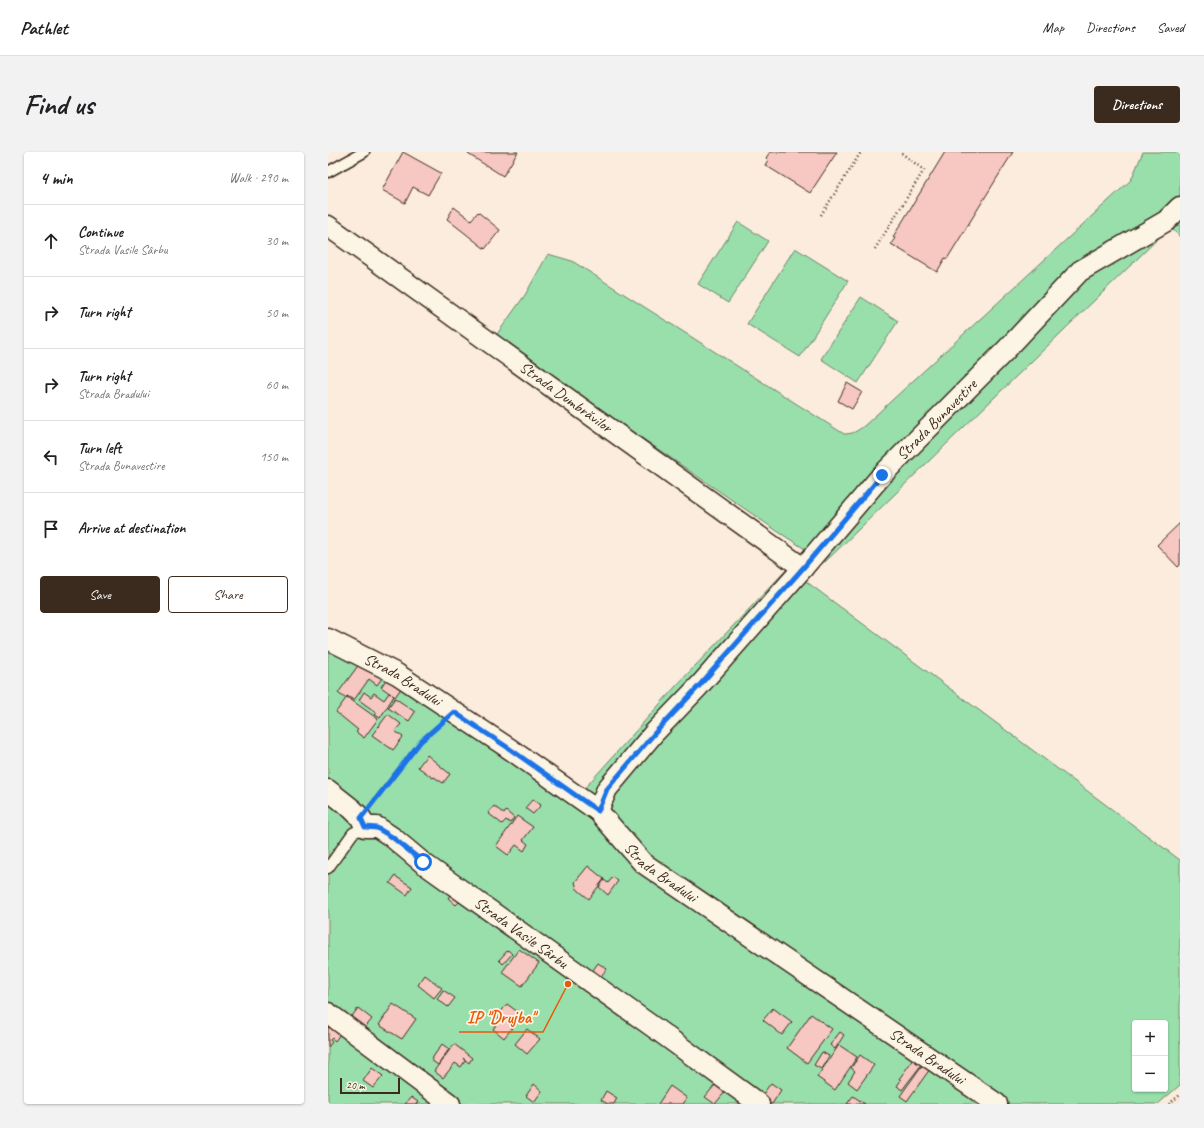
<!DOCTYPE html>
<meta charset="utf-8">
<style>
:root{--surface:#fff;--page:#f2f2f2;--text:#202124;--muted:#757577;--line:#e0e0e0;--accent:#3b2a1e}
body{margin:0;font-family:Caveat,sans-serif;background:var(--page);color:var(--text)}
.controls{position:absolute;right:12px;bottom:12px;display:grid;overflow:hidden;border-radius:4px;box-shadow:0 1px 3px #0004}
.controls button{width:36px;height:36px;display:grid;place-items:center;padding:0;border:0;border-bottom:1px solid var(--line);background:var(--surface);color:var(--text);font:20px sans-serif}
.scale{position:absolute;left:12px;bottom:10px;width:60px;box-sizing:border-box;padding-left:4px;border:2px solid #3b2a1e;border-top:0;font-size:11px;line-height:14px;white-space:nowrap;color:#3b2a1e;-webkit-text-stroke:3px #fcf5e5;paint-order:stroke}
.stop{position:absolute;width:12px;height:12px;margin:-9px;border:3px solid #1a73e8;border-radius:50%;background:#fff}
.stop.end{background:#1a73e8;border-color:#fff;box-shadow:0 1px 4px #0008}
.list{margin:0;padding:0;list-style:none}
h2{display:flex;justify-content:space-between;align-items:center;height:52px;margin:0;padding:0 16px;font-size:17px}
h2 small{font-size:13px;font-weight:400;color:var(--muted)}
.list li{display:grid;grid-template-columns:26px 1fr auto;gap:12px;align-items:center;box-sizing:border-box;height:72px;padding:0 16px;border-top:1px solid var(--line)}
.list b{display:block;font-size:15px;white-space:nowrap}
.list p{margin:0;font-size:13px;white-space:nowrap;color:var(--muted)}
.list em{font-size:13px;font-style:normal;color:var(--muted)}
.actions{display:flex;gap:8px;padding:12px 16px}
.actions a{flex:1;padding:9px 0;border:1px solid var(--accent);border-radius:4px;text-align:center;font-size:14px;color:var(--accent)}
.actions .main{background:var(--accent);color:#fff}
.icon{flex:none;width:22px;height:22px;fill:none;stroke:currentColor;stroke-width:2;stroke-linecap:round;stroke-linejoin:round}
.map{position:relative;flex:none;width:852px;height:952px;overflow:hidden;border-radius:4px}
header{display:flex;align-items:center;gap:24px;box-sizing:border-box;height:56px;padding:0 20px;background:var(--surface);border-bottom:1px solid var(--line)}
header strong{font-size:19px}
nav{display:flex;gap:22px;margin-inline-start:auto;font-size:14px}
.intro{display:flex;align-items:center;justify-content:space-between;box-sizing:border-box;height:96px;padding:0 24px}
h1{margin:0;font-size:28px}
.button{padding:10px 18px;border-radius:4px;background:var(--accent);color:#fff;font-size:14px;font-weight:700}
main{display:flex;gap:24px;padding:0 24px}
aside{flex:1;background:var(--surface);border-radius:4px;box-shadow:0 1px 3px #0004}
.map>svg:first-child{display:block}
</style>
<header>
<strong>Pathlet</strong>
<nav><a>Map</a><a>Directions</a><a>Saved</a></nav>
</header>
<div class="intro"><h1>Find us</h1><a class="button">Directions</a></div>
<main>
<aside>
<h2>4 min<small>Walk · 290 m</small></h2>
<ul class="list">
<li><svg class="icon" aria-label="ahead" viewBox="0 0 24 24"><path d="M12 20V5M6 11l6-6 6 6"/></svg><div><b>Continue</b><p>Strada Vasile Sârbu</p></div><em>30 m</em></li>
<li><svg class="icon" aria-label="right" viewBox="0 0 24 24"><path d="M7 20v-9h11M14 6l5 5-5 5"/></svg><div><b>Turn right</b></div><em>50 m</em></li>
<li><svg class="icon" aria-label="right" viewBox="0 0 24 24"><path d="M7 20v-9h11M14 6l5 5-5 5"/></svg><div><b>Turn right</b><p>Strada Bradului</p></div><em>60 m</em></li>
<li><svg class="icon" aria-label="left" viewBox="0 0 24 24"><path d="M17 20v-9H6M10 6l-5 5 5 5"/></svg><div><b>Turn left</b><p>Strada Bunavestire</p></div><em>150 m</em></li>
<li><svg class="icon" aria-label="arrive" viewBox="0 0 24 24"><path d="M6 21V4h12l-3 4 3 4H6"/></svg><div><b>Arrive at destination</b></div></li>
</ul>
<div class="actions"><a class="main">Save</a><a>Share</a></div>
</aside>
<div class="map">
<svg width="852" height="952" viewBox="0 0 852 952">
<rect width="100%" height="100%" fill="#fbecde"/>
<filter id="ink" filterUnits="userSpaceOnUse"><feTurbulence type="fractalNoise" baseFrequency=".025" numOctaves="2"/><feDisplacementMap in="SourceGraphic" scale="8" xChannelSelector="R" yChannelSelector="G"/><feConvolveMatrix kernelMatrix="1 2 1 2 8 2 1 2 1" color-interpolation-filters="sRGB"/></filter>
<g filter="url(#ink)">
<!-- green -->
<g fill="#99dfac" stroke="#6a8465" fill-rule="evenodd">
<path d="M 815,0 L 852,0 L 852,85 L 842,75 L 497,410 L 449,379 L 167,185 L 197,143 L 220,102 L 244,109 L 516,282 C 525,282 529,279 536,274 L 803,28 Z"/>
<path d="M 410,70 L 440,89 L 400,151 L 370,132 Z"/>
<path d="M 467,96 L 520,129 L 472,205 L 419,172 Z"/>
<path d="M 533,145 L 570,169 L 530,231 L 493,207 Z"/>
<path d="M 460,416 L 852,708 L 852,933 L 830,952 L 0,952 L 0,495 L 255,638 L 348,534 ZM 807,871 L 837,871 L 837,937 L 807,937 Z"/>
</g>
<!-- building -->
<g fill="#f7c7c2" stroke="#3b2a1e">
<path d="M 75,0 L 113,21 L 100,43 L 85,35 L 77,51 L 54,38 Z"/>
<path d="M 141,0 L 190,0 L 175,24 L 140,2 Z"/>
<path d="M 442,0 L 509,0 L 482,41 L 437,13 L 440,8 L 438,6 Z"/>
<path d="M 617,0 L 685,0 L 619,107 L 617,106 L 609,120 L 563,92 L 567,86 L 565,85 Z"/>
<path d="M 126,55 L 143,68 L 150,60 L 172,78 L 157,97 L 119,67 Z"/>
<path d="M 519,231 L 534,240 L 524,257 L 510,249 Z"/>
<path d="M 852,371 L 852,413 L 850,415 L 829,393 Z"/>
<path d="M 32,511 L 56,523 L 49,533 L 41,527 L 26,548 L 19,544 L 17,546 L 10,541 Z"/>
<path d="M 60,525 L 74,535 L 67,545 L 53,535 Z"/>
<path d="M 36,540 L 43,545 L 46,541 L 56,548 L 61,541 L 66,544 L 52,566 L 47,563 L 49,561 L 31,548 Z"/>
<path d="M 19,545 L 50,567 L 36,586 L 28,580 L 30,578 L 8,560 Z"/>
<path d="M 67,546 L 87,560 L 81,569 L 60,556 Z"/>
<path d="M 60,562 L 73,572 L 67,579 L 75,585 L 65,598 L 44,583 Z"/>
<path d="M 99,603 L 122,622 L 115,631 L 106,625 L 105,626 L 90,615 Z"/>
<path d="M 205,647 L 213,653 L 205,662 L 197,656 Z"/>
<path d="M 166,654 L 176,662 L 178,659 L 186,666 L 182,671 L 178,668 L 174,672 L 160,661 Z"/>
<path d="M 189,664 L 205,675 L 195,688 L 200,692 L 196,699 L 188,693 L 180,703 L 168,694 Z"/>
<path d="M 260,714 L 276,727 L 261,747 L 249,737 L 247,730 Z"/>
<path d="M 67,724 L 84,735 L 79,743 L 62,731 Z"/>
<path d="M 285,725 L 290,729 L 280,743 L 271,735 L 276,728 L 280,731 Z"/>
<path d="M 123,742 L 132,749 L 128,753 L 120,746 Z"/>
<path d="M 191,797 L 211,811 L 194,834 L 174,820 Z"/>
<path d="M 180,798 L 184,802 L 175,812 L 171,808 Z"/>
<path d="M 270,811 L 279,817 L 273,824 L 265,818 Z"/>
<path d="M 97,823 L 114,836 L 106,846 L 90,833 Z"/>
<path d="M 115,838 L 127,846 L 120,855 L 109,847 Z"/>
<path d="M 65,852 L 88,867 L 74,887 L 51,873 Z"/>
<path d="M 179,852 L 194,863 L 176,886 L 165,877 L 172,868 L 169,865 Z"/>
<path d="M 30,856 L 44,867 L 36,877 L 22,867 Z"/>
<path d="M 445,856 L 464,870 L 454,883 L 435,868 Z"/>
<path d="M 483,862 L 504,877 L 479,911 L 459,896 Z"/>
<path d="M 0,873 L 12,882 L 7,889 L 4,886 L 2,888 L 4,890 L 0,895 Z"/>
<path d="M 199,877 L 212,887 L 199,902 L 187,892 Z"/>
<path d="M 512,880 L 516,883 L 507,897 L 502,893 Z"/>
<path d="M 114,892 L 121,897 L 110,913 L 103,908 Z"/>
<path d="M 126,892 L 144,906 L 141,911 L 135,906 L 137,909 L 133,915 L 127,911 L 115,926 L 106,919 Z"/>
<path d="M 511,893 L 529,905 L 507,938 L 489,925 Z"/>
<path d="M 494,900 L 501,904 L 493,917 L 486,913 Z"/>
<path d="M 532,903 L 546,913 L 529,937 L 520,930 L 527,919 L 523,916 Z"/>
<path d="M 586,906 L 594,912 L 574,938 L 569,934 L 573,928 L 571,927 Z"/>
<path d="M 595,912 L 602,917 L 579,949 L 572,944 Z"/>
<path d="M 44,916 L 55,924 L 45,936 L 35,929 Z"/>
<path d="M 443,931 L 453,938 L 444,952 L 441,952 L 432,946 Z"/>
<path d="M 206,932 L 214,939 L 206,950 L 198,944 Z"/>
<path d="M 387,933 L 397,940 L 387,952 L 377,945 Z"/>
<path d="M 342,934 L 359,946 L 355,952 L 330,952 Z"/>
<path d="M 278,939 L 289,946 L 286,952 L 280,952 L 273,948 Z"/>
<path d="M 525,944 L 537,952 L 519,952 Z"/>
<path d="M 83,945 L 90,950 L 88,952 L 77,952 Z"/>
</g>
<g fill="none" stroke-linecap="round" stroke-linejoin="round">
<defs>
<g id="service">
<path d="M 0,20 L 36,0"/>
<path d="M 0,716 L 25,681 L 37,675"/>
</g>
<g id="minor">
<path id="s1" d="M 0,74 L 475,416"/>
<path id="s2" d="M 0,487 L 69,522 L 179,595 L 270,659 L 315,711 L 669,952"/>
<path id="s3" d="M 0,638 L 24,657 L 33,666 L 37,675 L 49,675 L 64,685 L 95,711 L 328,877 L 431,952"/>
<path id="s4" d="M 270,659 L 279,637 L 326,581 L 371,534 L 475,416 L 554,323 L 677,199 L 752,119 L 838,69 L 852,55"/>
<path d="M 0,861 L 122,952"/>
</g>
</defs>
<!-- service casing -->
<use href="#service" stroke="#3b2a1e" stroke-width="13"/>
<!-- minor casing -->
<use href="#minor" stroke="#3b2a1e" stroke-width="23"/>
<!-- path -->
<g stroke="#3b2a1e" stroke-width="2.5" stroke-dasharray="1 3" stroke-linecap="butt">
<path d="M 493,63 L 533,0"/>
<path d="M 547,97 L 596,18 L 572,0"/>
<path d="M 44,651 L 93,589 L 111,573"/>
<path d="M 841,952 L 852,943"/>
</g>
<!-- service -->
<use href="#service" stroke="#fcf5e5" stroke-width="10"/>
<!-- minor -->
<use href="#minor" stroke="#fcf5e5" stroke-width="20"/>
</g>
</g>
<g fill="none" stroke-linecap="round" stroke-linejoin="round" filter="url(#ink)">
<!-- route -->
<path stroke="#1a73e8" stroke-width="5" d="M 95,710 L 64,685 L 49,676 L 37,675 L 33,666 L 93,589 L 126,560 L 179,595 L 270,659 L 279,637 L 326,582 L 371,534 L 475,416 L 554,323"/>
</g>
<g text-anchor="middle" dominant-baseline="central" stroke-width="3.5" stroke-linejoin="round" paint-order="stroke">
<!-- street labels -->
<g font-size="16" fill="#3b2a1e" stroke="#fcf5e5">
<text stroke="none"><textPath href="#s1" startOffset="293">Strada Dumbrăvilor</textPath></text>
<text stroke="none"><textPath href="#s4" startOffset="519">Strada Bunavestire</textPath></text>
<text stroke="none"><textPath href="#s2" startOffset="85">Strada Bradului</textPath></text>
<text stroke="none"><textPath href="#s2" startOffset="409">Strada Bradului</textPath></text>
<text stroke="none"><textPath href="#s3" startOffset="244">Strada Vasile Sârbu</textPath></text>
<text stroke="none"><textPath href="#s2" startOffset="733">Strada Bradului</textPath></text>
</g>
</g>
<!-- callouts -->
<path fill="none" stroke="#e8590c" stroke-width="1.5" d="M240 832L215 880H131"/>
<circle fill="#e8590c" stroke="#fcf5e5" stroke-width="1.5" cx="240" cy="832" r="4"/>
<g font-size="17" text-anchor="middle" font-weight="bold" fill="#e8590c" stroke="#fcf5e5" stroke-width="3.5" stroke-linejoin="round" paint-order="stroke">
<text x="173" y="871">IP "Drujba"</text>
</g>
</svg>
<div class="controls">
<button>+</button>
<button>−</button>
</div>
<div class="scale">20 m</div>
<div class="stop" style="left:95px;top:710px"></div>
<div class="stop end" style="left:554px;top:323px"></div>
</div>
</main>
